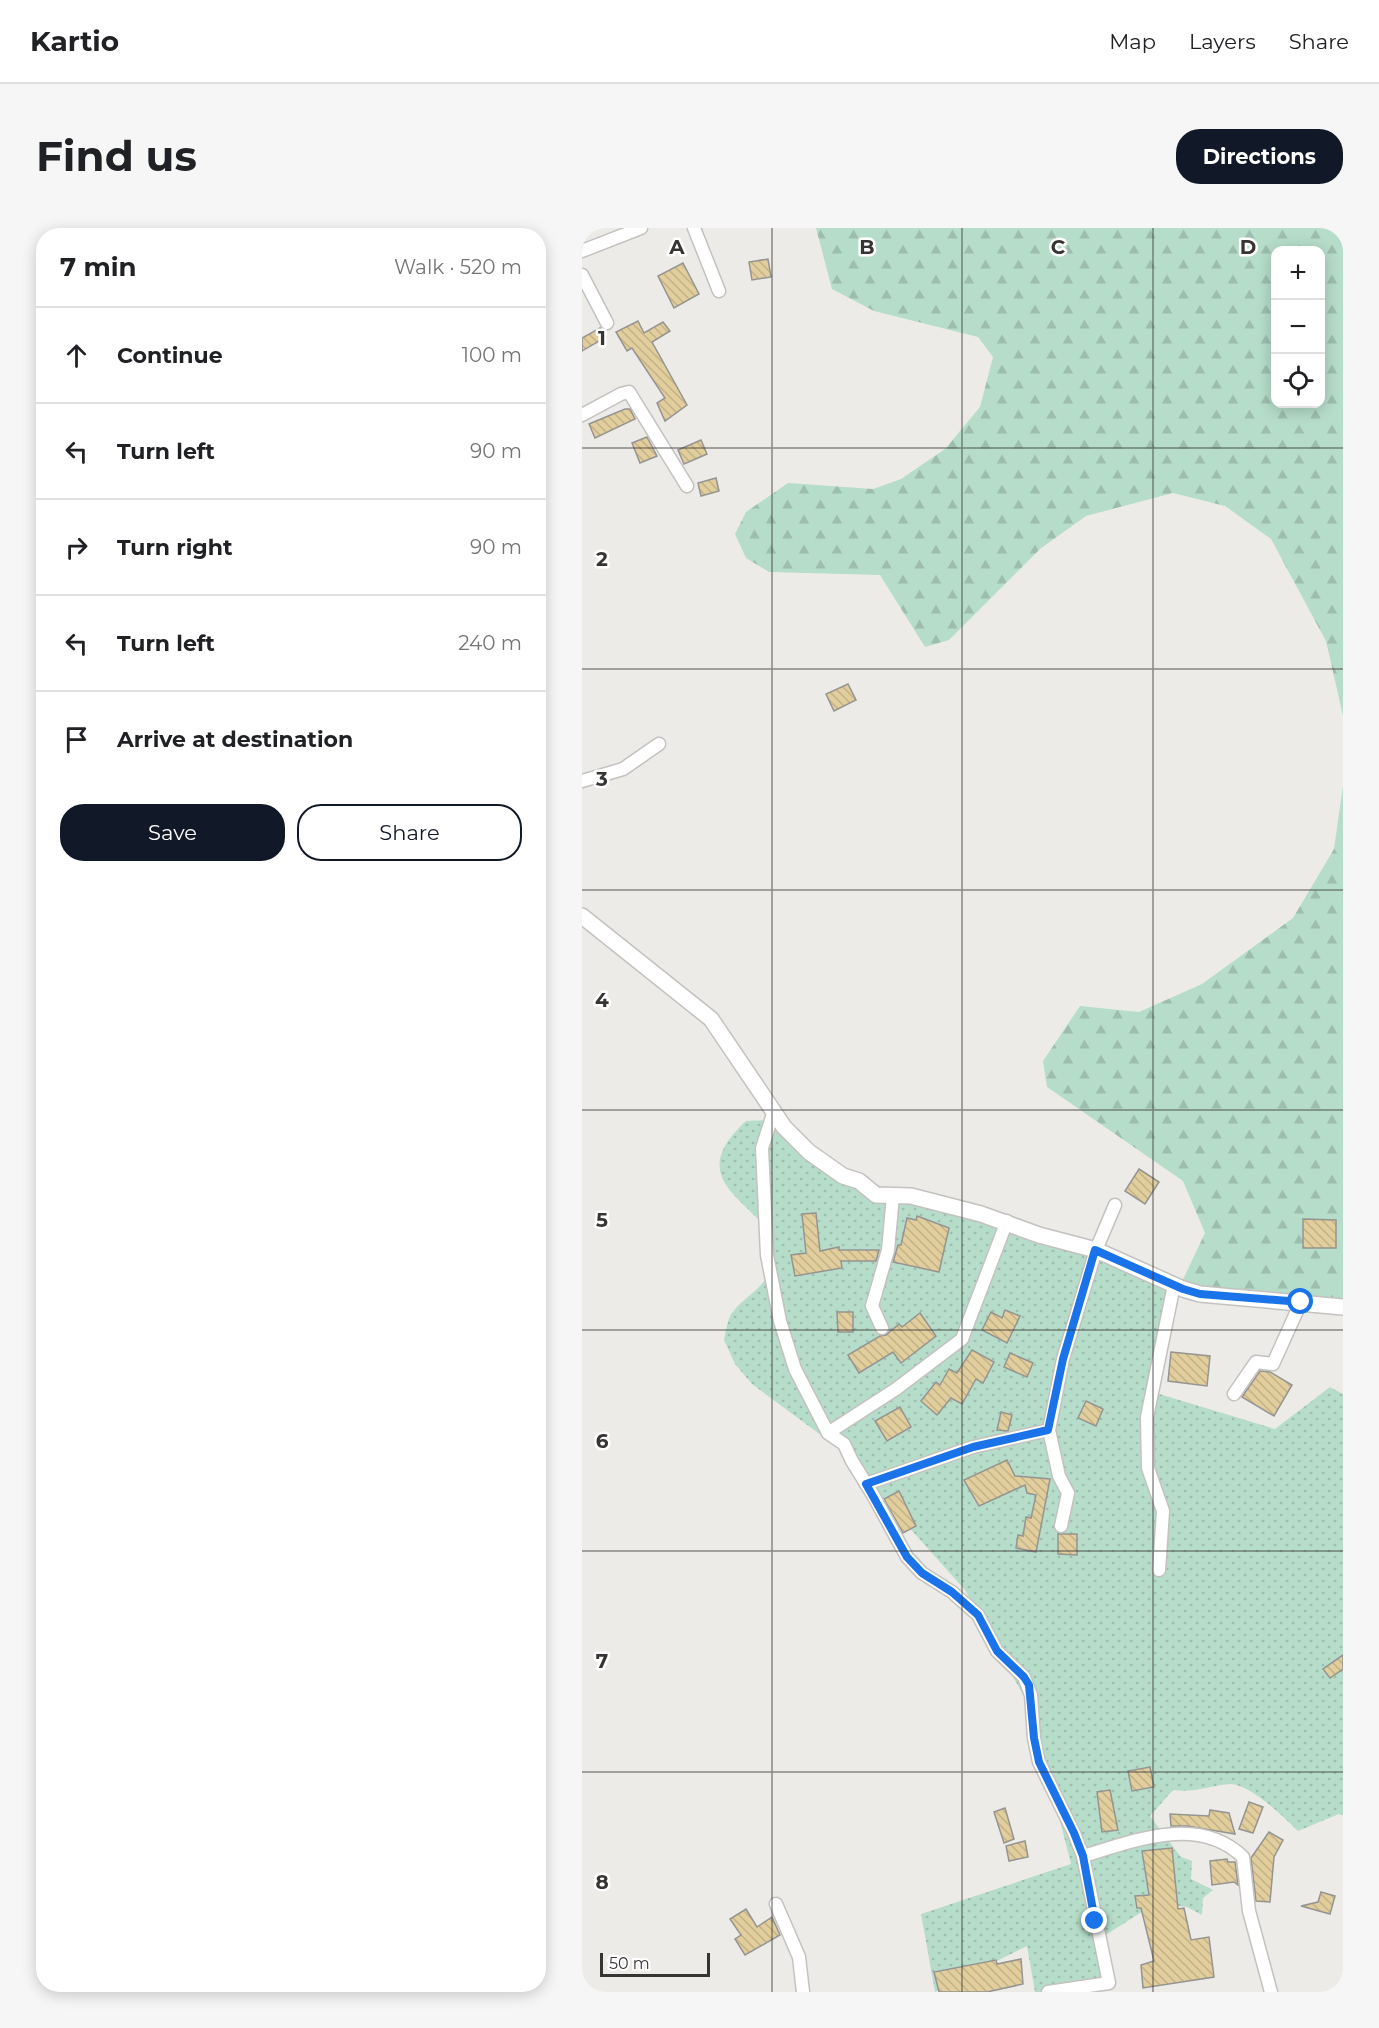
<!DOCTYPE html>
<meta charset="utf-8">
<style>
:root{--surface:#fff;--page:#f6f6f6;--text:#202124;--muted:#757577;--line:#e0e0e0;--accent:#111827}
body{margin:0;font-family:Montserrat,sans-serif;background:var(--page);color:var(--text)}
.controls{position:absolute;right:18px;top:18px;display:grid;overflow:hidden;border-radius:12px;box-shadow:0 3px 15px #0003}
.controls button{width:54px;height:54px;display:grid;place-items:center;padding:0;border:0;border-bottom:2px solid var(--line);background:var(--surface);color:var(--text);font:30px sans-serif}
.scale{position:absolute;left:18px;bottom:15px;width:110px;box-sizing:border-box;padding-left:6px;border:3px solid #363534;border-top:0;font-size:16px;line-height:21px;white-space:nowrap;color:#363534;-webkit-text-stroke:4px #fff;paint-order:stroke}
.stop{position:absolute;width:18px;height:18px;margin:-14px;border:4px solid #1a73e8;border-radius:50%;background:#fff}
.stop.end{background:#1a73e8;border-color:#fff;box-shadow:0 2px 6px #0008}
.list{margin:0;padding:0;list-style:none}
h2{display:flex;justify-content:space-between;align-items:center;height:78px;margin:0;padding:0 24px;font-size:26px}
h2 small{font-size:20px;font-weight:400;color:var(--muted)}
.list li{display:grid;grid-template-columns:39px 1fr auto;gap:18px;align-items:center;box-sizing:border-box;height:96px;padding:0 24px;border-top:2px solid var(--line)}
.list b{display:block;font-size:22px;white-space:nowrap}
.list em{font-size:20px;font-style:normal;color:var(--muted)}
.actions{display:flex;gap:12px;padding:18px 24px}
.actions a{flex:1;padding:14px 0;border:2px solid var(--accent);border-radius:24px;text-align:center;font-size:21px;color:var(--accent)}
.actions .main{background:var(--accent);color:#fff}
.icon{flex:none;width:33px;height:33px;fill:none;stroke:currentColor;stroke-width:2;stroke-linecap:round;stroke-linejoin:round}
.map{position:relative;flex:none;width:761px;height:1764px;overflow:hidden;border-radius:24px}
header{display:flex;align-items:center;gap:36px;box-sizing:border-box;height:84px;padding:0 30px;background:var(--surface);border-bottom:2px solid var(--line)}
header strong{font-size:28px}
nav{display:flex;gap:33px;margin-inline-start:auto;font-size:21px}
.intro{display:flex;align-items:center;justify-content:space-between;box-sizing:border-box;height:144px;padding:0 36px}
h1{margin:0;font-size:42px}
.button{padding:15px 27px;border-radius:24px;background:var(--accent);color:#fff;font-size:21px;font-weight:700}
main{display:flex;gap:36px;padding:0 36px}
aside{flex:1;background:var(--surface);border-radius:24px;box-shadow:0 3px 15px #0003}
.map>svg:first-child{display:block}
</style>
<header>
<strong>Kartio</strong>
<nav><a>Map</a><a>Layers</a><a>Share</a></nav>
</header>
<div class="intro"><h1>Find us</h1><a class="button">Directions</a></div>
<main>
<aside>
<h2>7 min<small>Walk · 520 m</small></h2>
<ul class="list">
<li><svg class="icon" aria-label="ahead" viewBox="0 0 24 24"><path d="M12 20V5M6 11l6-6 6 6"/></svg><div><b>Continue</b></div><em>100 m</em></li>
<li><svg class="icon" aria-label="left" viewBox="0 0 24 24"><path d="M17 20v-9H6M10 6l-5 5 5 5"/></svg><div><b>Turn left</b></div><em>90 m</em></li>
<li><svg class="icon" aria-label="right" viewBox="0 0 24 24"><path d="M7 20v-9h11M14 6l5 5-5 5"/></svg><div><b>Turn right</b></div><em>90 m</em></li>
<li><svg class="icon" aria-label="left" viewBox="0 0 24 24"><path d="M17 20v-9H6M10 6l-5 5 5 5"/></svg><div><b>Turn left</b></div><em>240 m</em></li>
<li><svg class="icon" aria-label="arrive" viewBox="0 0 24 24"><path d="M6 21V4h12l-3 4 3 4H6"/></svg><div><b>Arrive at destination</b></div></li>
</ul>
<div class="actions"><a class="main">Save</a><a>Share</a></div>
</aside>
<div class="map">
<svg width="761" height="1764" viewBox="0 0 761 1764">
<defs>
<pattern id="grass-dots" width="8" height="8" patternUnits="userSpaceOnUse" patternTransform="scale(1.5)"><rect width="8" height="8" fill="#b6ddca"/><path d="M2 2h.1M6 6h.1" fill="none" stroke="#9dbeae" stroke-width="1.8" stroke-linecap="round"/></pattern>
<pattern id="forest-firs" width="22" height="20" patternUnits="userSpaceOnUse" patternTransform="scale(1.5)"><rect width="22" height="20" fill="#b6ddca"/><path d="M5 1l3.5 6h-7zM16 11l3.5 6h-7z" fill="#9dbeae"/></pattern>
<pattern id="building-back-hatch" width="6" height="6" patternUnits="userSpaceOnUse" patternTransform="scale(1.5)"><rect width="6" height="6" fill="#e2ce9c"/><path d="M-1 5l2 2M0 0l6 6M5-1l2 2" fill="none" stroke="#c2b287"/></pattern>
</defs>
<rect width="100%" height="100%" fill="#edebe8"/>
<!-- grass -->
<path fill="url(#grass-dots)" d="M 190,892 L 273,949 L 319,966 L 457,1000 L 595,1064 L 574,1165 L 693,1201 L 748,1159 L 761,1166 L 761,1587 L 757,1586 L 716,1603 C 701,1589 668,1555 647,1556 C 627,1558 612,1565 591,1562 L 568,1588 L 599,1629 L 610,1633 L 609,1651 L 631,1662 L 621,1670 L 620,1687 L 605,1679 L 574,1675 L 522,1708 L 531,1739 L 528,1750 L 466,1764 L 453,1764 L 445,1718 L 353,1764 L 339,1686 L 489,1636 L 450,1483 L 383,1362 L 255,1219 L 170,1156 L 153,1136 L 142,1112 C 144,1104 145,1092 150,1085 C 166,1064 190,1058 192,1027 C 195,976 90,961 164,893 Z"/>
<!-- forest -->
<g fill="url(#forest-firs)" fill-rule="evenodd">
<path d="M 234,0 L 761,0 L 761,488 L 744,413 L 689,311 L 643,278 L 591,265 L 504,288 L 458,321 L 367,412 L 343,419 L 298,347 L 187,344 L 164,330 L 153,306 L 164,284 L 206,255 L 291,261 L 319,251 L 363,221 L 398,179 L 411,129 L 396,109 L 292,83 L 250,61 ZM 738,22 L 738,176 L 694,176 L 694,22 Z"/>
<path d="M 761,558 L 761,1085 L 595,1064 L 623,1005 L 601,953 L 465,859 L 461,833 L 498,778 L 557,784 L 620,756 L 711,690 L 752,621 Z"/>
</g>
<!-- building -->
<g fill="url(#building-back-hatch)" stroke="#959491" stroke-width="1.5">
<path d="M 186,31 L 189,49 L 170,52 L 167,34 Z"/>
<path d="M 101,35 L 117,66 L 92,80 L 76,48 Z"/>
<path d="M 56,93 L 62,105 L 81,94 L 88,103 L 70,114 L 105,177 L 83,193 L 75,175 L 83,170 L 50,120 L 45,123 L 34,104 Z"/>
<path d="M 18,100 L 24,109 L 0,123 L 0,110 Z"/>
<path d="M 43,181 L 48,181 L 53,191 L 13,210 L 7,196 Z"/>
<path d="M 65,209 L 75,228 L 58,235 L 50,215 Z"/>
<path d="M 119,212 L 125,226 L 102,236 L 96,222 Z"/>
<path d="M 134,250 L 137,263 L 119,268 L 116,255 Z"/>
<path d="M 266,456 L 274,472 L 252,483 L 244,466 Z"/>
<path d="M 557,941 L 577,954 L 563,976 L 543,963 Z"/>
<path d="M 234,985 L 238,1023 L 257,1019 L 257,1022 L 297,1022 L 294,1033 L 259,1033 L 260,1040 L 213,1048 L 209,1027 L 224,1025 L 220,986 Z"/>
<path d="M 335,988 L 367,1000 L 357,1044 L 311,1034 L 316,1017 L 319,1017 L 325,990 L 334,992 Z"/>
<path d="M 721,991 L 754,992 L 754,1020 L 721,1020 Z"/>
<path d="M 423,1082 L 438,1088 L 425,1115 L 400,1102 L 409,1084 L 420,1090 Z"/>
<path d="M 255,1084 L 271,1084 L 271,1104 L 256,1104 Z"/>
<path d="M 338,1085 L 354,1108 L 319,1135 L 311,1124 L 277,1145 L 266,1127 L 298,1108 L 304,1107 L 317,1096 L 320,1099 Z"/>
<path d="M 390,1122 L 412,1134 L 401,1155 L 394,1151 L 380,1176 L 369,1170 L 355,1187 L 339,1173 L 354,1154 L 358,1157 L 367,1141 L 375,1145 Z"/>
<path d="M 589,1124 L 628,1128 L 625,1158 L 586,1153 Z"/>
<path d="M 428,1125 L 451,1135 L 445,1149 L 422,1139 Z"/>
<path d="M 678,1143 L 688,1144 L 710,1157 L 692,1188 L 660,1169 Z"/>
<path d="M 504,1173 L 521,1181 L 514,1198 L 496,1190 Z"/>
<path d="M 318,1179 L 329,1199 L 305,1213 L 293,1193 Z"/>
<path d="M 419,1184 L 430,1187 L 426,1203 L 415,1202 Z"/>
<path d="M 425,1232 L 433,1248 L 468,1251 L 454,1324 L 434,1320 L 436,1307 L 441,1308 L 444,1289 L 449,1290 L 454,1267 L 445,1265 L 443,1257 L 397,1278 L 382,1252 Z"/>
<path d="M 317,1263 L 334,1298 L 321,1305 L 302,1271 Z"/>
<path d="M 476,1306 L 495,1306 L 495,1327 L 476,1326 Z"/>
<path d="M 761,1427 L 761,1441 L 748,1450 L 741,1441 Z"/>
<path d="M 568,1539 L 572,1559 L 550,1563 L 546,1543 Z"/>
<path d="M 528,1562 L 536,1602 L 520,1604 L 515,1564 Z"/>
<path d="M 667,1574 L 681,1579 L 671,1605 L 657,1601 Z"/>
<path d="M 423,1580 L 432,1611 L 422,1615 L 412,1584 Z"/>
<path d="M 628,1582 L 647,1585 L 653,1606 L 605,1598 L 589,1598 L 588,1586 L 627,1588 Z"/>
<path d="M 687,1604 L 701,1612 L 692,1629 L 688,1674 L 674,1673 L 669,1630 Z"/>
<path d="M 443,1613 L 446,1629 L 427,1633 L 424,1618 Z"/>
<path d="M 590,1620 L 596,1681 L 602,1680 L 609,1712 L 627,1709 L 632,1749 L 561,1760 L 559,1737 L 572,1733 L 559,1680 L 555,1680 L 553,1668 L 567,1667 L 560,1623 Z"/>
<path d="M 645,1631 L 646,1634 L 653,1634 L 656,1657 L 652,1654 L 630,1657 L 628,1633 Z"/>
<path d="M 739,1664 L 753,1668 L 748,1686 L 719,1678 L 736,1674 Z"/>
<path d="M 164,1681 L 175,1699 L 190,1689 L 198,1707 L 163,1727 L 153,1711 L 159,1707 L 148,1691 Z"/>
<path d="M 439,1731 L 441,1756 L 405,1764 L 357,1764 L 352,1744 L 414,1732 L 415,1736 Z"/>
</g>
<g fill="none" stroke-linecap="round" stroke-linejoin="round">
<defs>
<g id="minor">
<path d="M 112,0 L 137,63"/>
<path d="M 0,23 L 59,0"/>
<path d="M 0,47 L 25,95"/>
<path d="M 0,187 L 39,166 L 47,164 L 105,258"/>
<path d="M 0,553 L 41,541 L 77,516"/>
<path d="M 191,886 L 180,920 L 185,1027 L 198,1093 L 213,1141 L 246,1205 L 262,1216 L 270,1233 L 291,1267 L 325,1329 L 340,1345 L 370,1364 L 396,1387 L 415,1423 L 442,1449 L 449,1467 L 452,1510 L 457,1534 L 492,1605 L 501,1628"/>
<path d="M 300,1100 L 290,1078 L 306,1022 L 311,968"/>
<path d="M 652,1166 L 674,1134 L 691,1136 L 719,1074"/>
<path d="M 246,1205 L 314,1161 L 380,1111 L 425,993"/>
<path d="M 284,1256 L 391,1219 L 467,1202"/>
<path d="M 479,1298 L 486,1265 L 477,1248 L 467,1202 L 481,1131 L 514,1022 L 533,977"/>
<path d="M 577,1342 L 581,1283 L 566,1240 L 565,1189 L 592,1057"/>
<path d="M 194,1676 L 217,1729 L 221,1764"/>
<path d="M 466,1764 L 527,1755 L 501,1628 C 552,1613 616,1586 661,1629 L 667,1683 L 689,1764"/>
</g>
<path id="tertiary" d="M 0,688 L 129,791 L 202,899 L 227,924 L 261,948 L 277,953 L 294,967 L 329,968 L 399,986 L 457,1007 L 514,1022 L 601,1061 L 618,1066 L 761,1079"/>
</defs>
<!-- minor casing -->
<use href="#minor" stroke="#c3c2bf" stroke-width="15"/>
<!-- tertiary casing -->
<use href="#tertiary" stroke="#c3c2bf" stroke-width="18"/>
<!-- minor -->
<use href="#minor" stroke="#fff" stroke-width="12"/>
<!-- tertiary -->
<use href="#tertiary" stroke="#fff" stroke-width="15"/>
</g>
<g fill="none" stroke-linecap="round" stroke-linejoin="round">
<!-- route -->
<path stroke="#1a73e8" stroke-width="8" d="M 513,1693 L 501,1628 L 492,1605 L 457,1534 L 452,1510 L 447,1457 L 442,1449 L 415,1423 L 396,1387 L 370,1364 L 340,1345 L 325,1329 L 284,1256 L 391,1219 L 466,1202 L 481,1131 L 513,1022 L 601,1061 L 618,1066 L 719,1074"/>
</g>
<!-- grid -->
<path fill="none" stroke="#363534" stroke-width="1.5" stroke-opacity="0.55" d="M 190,0 L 190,1764M 380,0 L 380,1764M 571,0 L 571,1764M 0,220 L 761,220M 0,441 L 761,441M 0,662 L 761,662M 0,882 L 761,882M 0,1102 L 761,1102M 0,1323 L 761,1323M 0,1544 L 761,1544"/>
<g font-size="20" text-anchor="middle" font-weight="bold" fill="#363534" stroke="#fff" stroke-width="5" stroke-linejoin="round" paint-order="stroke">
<text x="95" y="26">A</text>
<text x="285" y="26">B</text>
<text x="476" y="26">C</text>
<text x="666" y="26">D</text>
<text x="20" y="117">1</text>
<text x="20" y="338">2</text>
<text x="20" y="558">3</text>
<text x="20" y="779">4</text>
<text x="20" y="999">5</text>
<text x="20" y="1220">6</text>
<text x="20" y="1440">7</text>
<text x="20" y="1661">8</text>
</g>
</svg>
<div class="controls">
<button>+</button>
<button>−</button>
<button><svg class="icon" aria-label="locate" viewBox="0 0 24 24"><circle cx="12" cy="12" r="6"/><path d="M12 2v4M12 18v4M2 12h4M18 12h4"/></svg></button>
</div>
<div class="scale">50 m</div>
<div class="stop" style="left:719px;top:1074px"></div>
<div class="stop end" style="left:513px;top:1693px"></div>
</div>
</main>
